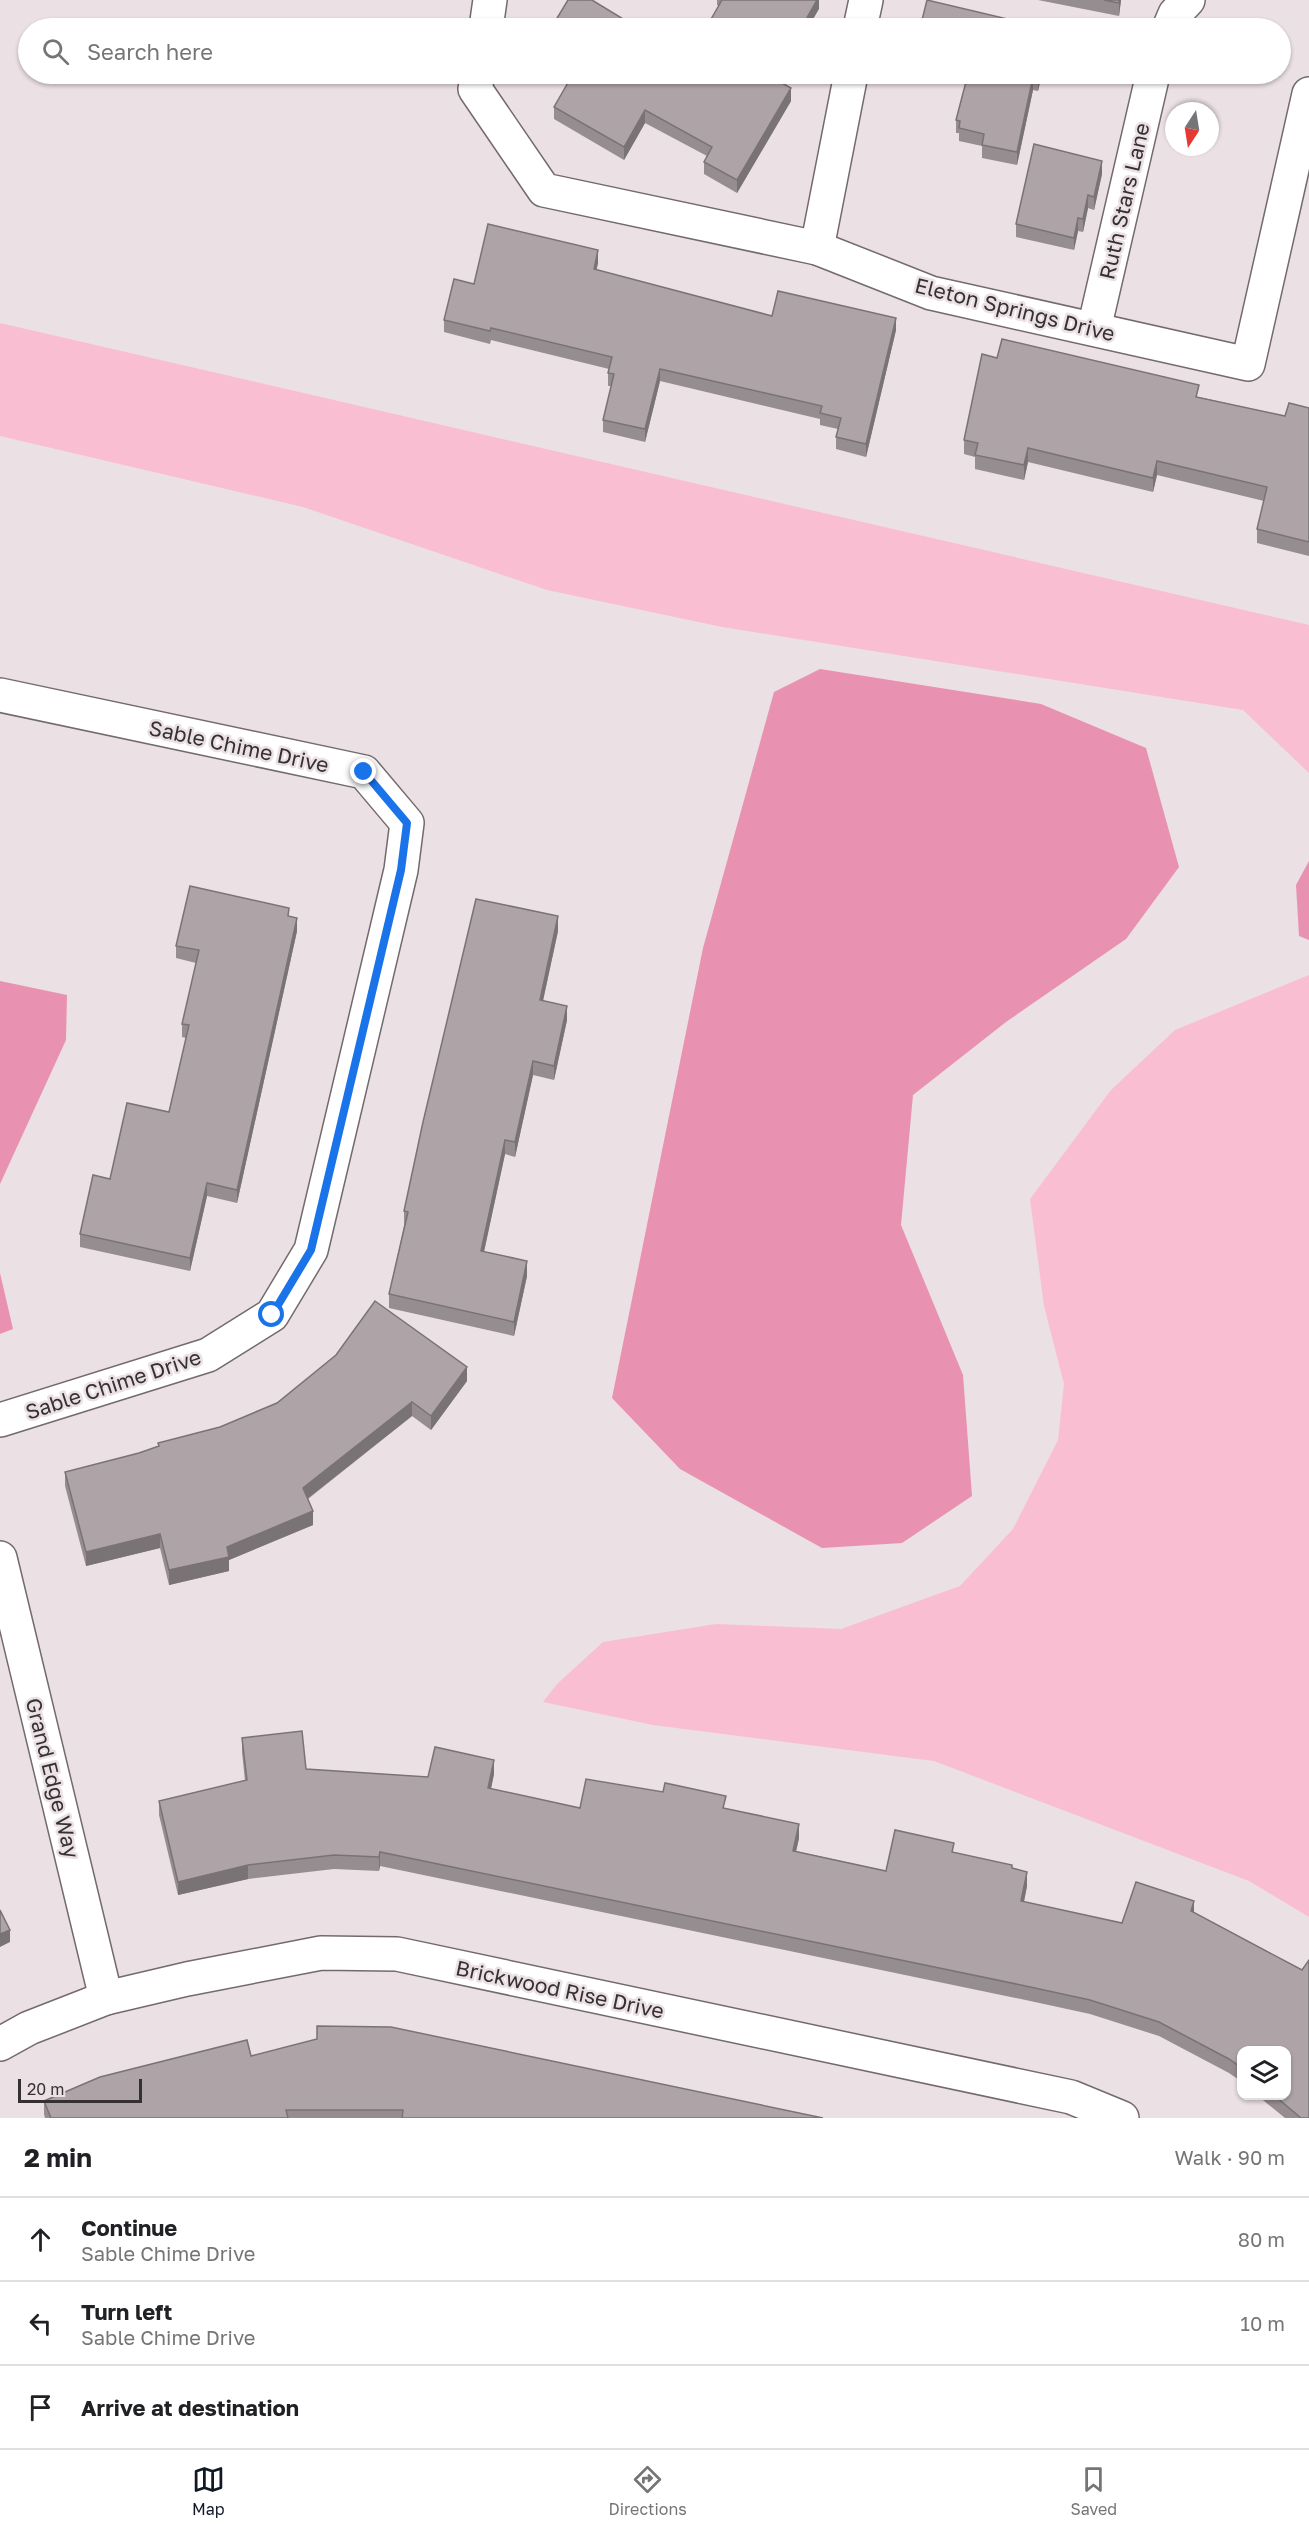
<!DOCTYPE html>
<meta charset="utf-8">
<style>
:root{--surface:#fff;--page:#f6f6f6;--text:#202124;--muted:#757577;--line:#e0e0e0;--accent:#111827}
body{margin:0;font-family:"Golos Text",sans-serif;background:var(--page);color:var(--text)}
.controls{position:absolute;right:18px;bottom:18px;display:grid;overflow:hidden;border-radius:12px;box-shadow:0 2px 4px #0004}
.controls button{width:54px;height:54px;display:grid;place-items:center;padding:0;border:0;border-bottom:2px solid var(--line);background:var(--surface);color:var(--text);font:30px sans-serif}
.compass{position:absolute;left:1165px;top:102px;width:54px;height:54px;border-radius:50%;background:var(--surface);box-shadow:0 2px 4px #0004;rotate:192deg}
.scale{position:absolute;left:18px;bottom:15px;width:124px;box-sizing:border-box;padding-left:6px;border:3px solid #353132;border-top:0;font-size:16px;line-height:21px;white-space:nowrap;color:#353132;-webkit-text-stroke:4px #ebe0e3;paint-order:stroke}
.stop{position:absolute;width:18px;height:18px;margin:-14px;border:4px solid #1a73e8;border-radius:50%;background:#fff}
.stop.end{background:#1a73e8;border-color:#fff;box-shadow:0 2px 6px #0008}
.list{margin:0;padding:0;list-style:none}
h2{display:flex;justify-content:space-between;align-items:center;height:78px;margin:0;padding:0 24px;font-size:26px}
h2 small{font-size:20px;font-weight:400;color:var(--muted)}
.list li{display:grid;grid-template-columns:39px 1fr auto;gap:18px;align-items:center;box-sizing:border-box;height:84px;padding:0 24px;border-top:2px solid var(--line)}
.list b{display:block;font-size:22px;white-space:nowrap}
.list p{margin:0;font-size:20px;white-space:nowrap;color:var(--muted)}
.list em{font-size:20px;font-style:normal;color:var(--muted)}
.icon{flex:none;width:33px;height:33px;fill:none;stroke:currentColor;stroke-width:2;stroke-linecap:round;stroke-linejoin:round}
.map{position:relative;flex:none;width:1309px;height:2118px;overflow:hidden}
.search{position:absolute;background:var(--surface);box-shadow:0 2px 4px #0004;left:18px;right:18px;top:18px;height:66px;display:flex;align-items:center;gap:15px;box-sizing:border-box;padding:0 21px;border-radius:33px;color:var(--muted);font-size:22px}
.sheet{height:330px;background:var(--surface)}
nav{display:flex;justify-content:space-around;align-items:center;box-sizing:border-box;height:84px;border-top:2px solid var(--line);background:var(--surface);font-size:16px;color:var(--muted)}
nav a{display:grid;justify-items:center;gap:3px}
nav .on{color:var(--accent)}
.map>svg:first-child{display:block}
</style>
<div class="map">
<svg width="1309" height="2118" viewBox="0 0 1309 2118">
<rect width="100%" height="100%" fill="#ebe0e3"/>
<!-- green -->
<g fill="#fabed3">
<path d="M 0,323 L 1309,625 L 1309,773 L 1243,710 L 722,627 L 547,590 L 303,507 L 0,436 Z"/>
<path d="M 1309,975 L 1309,1917 L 1249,1881 L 934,1761 L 653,1725 L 543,1702 L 557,1684 L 603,1642 L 716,1624 L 841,1629 L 960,1586 L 1013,1529 L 1058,1440 L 1064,1384 L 1044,1306 L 1030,1199 L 1111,1090 L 1175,1030 Z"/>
</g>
<!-- water -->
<g fill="#e891b1">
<path d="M 820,669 L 1041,704 L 1146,748 L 1179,867 L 1126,939 L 1006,1022 L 913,1095 L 901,1225 L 963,1375 L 972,1496 L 902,1543 L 822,1548 L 680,1469 L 612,1398 L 703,948 L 774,692 Z"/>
<path d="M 1309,861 L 1309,940 L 1299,936 L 1296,885 Z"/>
<path d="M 0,981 L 67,995 L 66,1040 L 0,1184 Z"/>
<path d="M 0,1273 L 13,1329 L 0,1334 Z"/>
</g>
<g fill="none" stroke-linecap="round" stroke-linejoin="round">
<defs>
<g id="minor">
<path d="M 486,28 L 490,0"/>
<path d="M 860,28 L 866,0"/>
<path d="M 1169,28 L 1175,14 L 1188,0"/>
<path d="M 478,74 L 475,89 L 544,190 L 817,248 L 931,293 L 1248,364 L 1309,94"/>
<path d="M 817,248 L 851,74"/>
<path d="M 1094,329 L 1153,74"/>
<path d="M 0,695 L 364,772 L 407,823 L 401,870 L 311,1250 L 272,1315 L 208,1355 L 0,1420"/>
<path d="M 0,1558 L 106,1998"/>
<path d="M 0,2044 L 29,2028 L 106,1998 L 187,1979 L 321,1953 L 397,1954 L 1071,2097 L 1122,2118"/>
</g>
</defs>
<!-- minor casing -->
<use href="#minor" stroke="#736a6d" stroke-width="36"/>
<!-- minor -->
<use href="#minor" stroke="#fff" stroke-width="33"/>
</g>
<!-- wall -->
<g fill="#968d90">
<path d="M 717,0 L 819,0 L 819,9 L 719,6 L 717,5 Z"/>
<path d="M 1038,0 L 1121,0 L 1119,16 Z"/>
<path d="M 573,74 L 782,74 L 778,81 L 791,101 L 737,193 L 704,174 L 704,162 L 707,156 L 645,123 L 624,160 L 554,119 L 554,107 Z"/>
<path d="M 965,74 L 1042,74 L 1038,91 L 1033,90 L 1017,165 L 982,158 L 982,146 L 959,141 L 959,133 L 956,133 L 956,120 L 968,74 Z"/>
<path d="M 1102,174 L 1094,210 L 1088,208 L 1083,232 L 1078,231 L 1074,250 L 1016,237 L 1016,224 Z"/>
<path d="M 598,263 L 596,270 L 772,316 L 896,330 L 866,457 L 836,449 L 836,437 L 838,429 L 820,425 L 820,419 L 660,381 L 645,442 L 603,432 L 603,420 L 611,386 L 608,386 L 608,373 L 609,369 L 491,340 L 490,344 L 444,332 L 444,320 L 474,284 Z"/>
<path d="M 997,358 L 1199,397 L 1285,416 L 1309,408 L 1309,556 L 1257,543 L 1257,529 L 1264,501 L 1157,475 L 1153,492 L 1028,462 L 1024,480 L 975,469 L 975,457 L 964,454 L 964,440 Z"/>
<path d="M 289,916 L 297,931 L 237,1203 L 207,1196 L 190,1271 L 80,1247 L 80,1234 L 110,1179 L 169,1112 L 186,1038 L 182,1037 L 182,1024 L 196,963 L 176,958 L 176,946 Z"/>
<path d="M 558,931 L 543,1001 L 567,1020 L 554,1080 L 533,1075 L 515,1157 L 505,1154 L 484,1252 L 527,1276 L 514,1336 L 389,1308 L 389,1294 L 404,1226 L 404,1211 Z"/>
<path d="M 467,1381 L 431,1430 L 412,1416 L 308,1499 L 313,1525 L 229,1560 L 229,1571 L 169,1585 L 160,1548 L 86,1566 L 65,1486 L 65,1472 L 139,1453 L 158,1447 L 158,1443 Z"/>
<path d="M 242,1738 L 306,1769 L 428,1777 L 494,1774 L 491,1789 L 580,1808 L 726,1808 L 799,1838 L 796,1851 L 886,1871 L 954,1853 L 1012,1869 L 1027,1886 L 1024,1902 L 1122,1923 L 1194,1913 L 1309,2118 L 1285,2118 L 1258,2096 L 1287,2096 L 1242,2050 L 1242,2082 L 1229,2073 L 1159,2036 L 1090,2014 L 1021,1999 L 380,1866 L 379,1871 L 334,1869 L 248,1879 L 178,1895 L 159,1815 L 159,1801 L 245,1781 L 242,1752 Z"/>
<path d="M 251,2056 L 823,2118 L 45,2118 L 44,2114 L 44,2101 Z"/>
</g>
<!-- shaded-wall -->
<g fill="#7a7375">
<path d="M 817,0 L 819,0 L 819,9 L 808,28 L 801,28 Z"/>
<path d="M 1119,0 L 1121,0 L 1119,16 Z"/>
<path d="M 775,74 L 782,74 L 773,91 L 773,78 Z"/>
<path d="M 1039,74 L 1042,74 L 1038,91 L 1038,78 Z"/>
<path d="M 1033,77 L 1033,90 L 1017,165 L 1017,152 Z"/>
<path d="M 791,88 L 791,101 L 737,193 L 737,180 Z"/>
<path d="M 645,110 L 645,123 L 624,160 L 624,147 Z"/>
<path d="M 1102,161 L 1102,174 L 1094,210 L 1094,197 Z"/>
<path d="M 1088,195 L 1088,208 L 1083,232 L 1083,219 Z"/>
<path d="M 1078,218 L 1078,231 L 1074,250 L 1074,238 Z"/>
<path d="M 598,250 L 598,263 L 594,282 L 594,269 Z"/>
<path d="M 896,318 L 896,330 L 866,457 L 866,444 Z"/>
<path d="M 660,369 L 660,381 L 645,442 L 645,429 Z"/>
<path d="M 1028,448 L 1028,462 L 1024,480 L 1024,465 Z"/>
<path d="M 1157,461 L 1157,475 L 1153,492 L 1153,478 Z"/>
<path d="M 558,916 L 558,931 L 540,1014 L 540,1000 Z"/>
<path d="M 297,918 L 297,931 L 237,1203 L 237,1190 Z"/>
<path d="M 567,1006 L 567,1020 L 554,1080 L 554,1066 Z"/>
<path d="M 533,1061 L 533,1075 L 515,1157 L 515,1142 Z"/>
<path d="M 505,1140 L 505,1154 L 481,1265 L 481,1251 Z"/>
<path d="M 207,1183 L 207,1196 L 190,1271 L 190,1258 Z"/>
<path d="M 527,1261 L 527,1276 L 514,1336 L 514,1322 Z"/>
<path d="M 467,1367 L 467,1381 L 431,1430 L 431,1416 Z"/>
<path d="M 412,1402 L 412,1416 L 303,1502 L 303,1488 Z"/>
<path d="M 313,1511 L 313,1525 L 229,1560 L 229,1571 L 169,1585 L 169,1570 Z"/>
<path d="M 160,1534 L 160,1548 L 86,1566 L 86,1552 Z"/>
<path d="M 494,1760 L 494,1774 L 488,1802 L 488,1788 Z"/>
<path d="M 799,1824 L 799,1838 L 793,1865 L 793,1851 Z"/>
<path d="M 380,1852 L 380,1866 L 379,1871 L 379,1857 Z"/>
<path d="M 248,1865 L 248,1879 L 178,1895 L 178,1882 Z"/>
<path d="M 1027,1872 L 1027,1886 L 1021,1915 L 1021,1901 Z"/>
<path d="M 1194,1901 L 1194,1915 L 1191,1911 Z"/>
<path d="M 10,1930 L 10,1942 L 0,1947 L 0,1934 Z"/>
</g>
<!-- building -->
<g fill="#aea4a7" stroke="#7a7375" stroke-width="1.5">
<path d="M 568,0 L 592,0 L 638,28 L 551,28 Z"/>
<path d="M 722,0 L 817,0 L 801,28 L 706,28 Z"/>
<path d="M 927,0 L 1045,28 L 920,28 Z"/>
<path d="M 1104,0 L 1119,0 L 1119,3 Z"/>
<path d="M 573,74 L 775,74 L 773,78 L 791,88 L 737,180 L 704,162 L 712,147 L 645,110 L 624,147 L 554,107 Z"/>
<path d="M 968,74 L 1039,74 L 1038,78 L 1033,77 L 1017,152 L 982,145 L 984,134 L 959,128 L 960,121 L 956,120 Z"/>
<path d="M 1034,144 L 1102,161 L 1094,197 L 1088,195 L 1083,219 L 1078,218 L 1074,238 L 1016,224 Z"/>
<path d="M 488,224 L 598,250 L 594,269 L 772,316 L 778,291 L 896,318 L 866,444 L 836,437 L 841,418 L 820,413 L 822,406 L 660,369 L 645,429 L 603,420 L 614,374 L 608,373 L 612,357 L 491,328 L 490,331 L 444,320 L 454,279 L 474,284 Z"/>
<path d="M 1002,339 L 1199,385 L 1196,397 L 1285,416 L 1289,403 L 1309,408 L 1309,542 L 1257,529 L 1267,487 L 1157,461 L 1153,478 L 1028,448 L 1024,465 L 975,455 L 978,443 L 964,440 L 982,354 L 997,358 Z"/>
<path d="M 190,886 L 289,908 L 288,916 L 297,918 L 237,1190 L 207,1183 L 190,1258 L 80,1234 L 93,1175 L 110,1179 L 127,1103 L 169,1112 L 189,1025 L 182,1024 L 199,950 L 176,946 Z"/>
<path d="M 476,899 L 558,916 L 540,1000 L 567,1006 L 554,1066 L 533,1061 L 515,1142 L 505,1140 L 481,1251 L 527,1261 L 514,1322 L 389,1294 L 408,1212 L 404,1211 L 423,1122 Z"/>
<path d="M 375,1301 L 467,1367 L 431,1416 L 412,1402 L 303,1488 L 313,1511 L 227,1547 L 229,1557 L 169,1570 L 160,1534 L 86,1552 L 65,1472 L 139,1453 L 159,1446 L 158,1443 L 220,1427 L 277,1403 L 336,1355 Z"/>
<path d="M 302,1731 L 306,1769 L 428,1777 L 435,1747 L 494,1760 L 488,1788 L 580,1808 L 586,1779 L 663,1792 L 665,1783 L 726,1796 L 723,1808 L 799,1824 L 793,1851 L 886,1871 L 895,1830 L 954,1843 L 952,1852 L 1012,1865 L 1012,1868 L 1027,1872 L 1021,1901 L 1122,1923 L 1136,1882 L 1194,1901 L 1191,1911 L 1302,1970 L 1309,1960 L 1309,2118 L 1301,2118 L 1275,2096 L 1287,2096 L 1287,2050 L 1242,2050 L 1242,2068 L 1229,2059 L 1159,2022 L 1090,2000 L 1021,1985 L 380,1852 L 379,1857 L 334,1855 L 248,1865 L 178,1882 L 159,1801 L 247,1780 L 242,1738 Z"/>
<path d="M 0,1910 L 10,1930 L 0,1934 Z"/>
<path d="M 317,2026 L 391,2027 L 823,2118 L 402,2118 L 403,2110 L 286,2110 L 288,2118 L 51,2118 L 44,2101 L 100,2077 L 247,2040 L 251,2056 L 317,2039 Z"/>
</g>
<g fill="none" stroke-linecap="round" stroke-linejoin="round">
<!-- route -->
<path stroke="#1a73e8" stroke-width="8" d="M 272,1315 L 311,1250 L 401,870 L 407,823 L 364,772"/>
</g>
<g text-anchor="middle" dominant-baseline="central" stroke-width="5" stroke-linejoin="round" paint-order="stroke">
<!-- street labels -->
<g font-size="21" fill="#353132" stroke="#ebe0e3">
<text transform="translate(1124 201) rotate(-77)">Ruth Stars Lane</text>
<text transform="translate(1015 309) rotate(14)">Eleton Springs Drive</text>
<text transform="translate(239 746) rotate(12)">Sable Chime Drive</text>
<text transform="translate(113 1384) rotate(-18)">Sable Chime Drive</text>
<text transform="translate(53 1778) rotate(76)">Grand Edge Way</text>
<text transform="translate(560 1989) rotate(12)">Brickwood Rise Drive</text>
</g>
</g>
</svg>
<div class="controls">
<button><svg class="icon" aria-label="layers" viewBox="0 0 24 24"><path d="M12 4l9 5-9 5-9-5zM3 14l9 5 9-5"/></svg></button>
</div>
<svg class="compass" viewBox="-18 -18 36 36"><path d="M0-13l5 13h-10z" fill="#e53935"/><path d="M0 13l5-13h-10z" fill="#757577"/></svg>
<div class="scale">20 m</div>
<div class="stop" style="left:272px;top:1315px"></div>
<div class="stop end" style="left:364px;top:772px"></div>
<div class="search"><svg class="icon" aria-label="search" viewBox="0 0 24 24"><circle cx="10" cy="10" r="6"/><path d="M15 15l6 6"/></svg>Search here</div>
</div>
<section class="sheet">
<h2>2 min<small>Walk · 90 m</small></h2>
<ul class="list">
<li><svg class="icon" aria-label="ahead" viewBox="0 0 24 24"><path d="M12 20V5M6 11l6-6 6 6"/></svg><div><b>Continue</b><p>Sable Chime Drive</p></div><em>80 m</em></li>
<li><svg class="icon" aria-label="left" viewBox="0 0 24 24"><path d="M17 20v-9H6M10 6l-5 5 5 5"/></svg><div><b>Turn left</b><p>Sable Chime Drive</p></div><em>10 m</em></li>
<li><svg class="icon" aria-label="arrive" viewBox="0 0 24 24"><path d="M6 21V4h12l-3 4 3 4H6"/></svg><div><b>Arrive at destination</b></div></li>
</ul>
</section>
<nav>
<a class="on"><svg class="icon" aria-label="map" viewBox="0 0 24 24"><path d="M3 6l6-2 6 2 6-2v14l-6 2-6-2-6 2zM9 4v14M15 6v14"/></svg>Map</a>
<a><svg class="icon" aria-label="directions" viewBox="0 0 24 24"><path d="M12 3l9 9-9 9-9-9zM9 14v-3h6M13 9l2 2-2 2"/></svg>Directions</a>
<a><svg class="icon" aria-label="saved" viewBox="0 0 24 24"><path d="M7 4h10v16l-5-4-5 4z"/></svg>Saved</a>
</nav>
